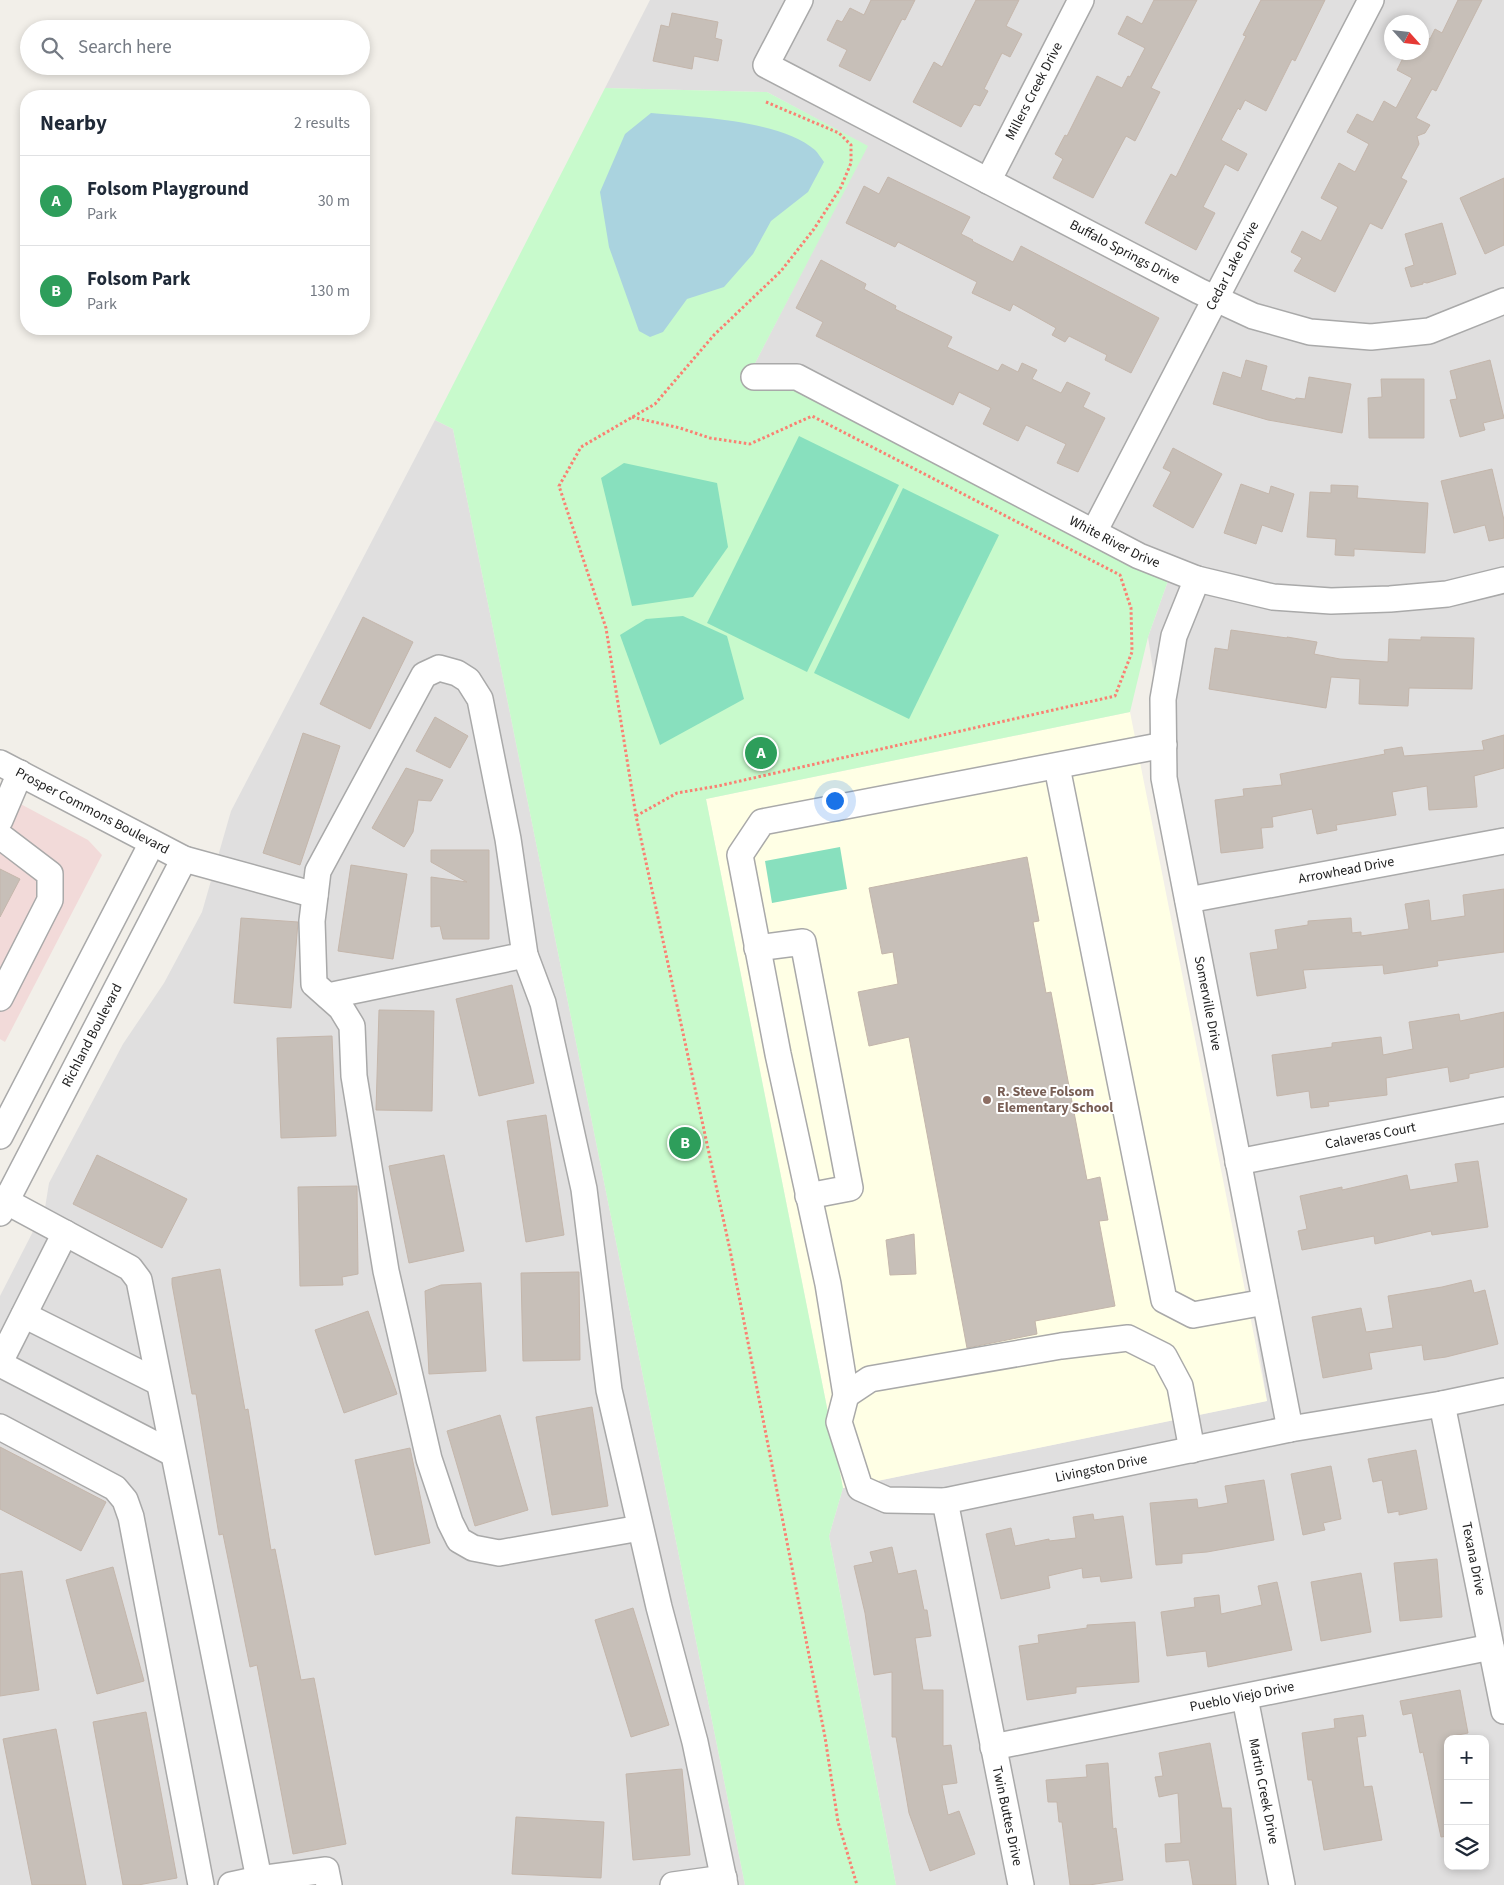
<!DOCTYPE html>
<meta charset="utf-8">
<style>
:root{--surface:#fff;--page:#f6f6f7;--text:#1f2937;--muted:#747a83;--line:#e0e1e3;--accent:#b45309}
body{margin:0;font-family:"Source Sans 3",sans-serif;background:var(--page);color:var(--text)}
.controls{position:absolute;right:15px;bottom:15px;display:grid;overflow:hidden;border-radius:10px;box-shadow:0 2px 8px #0003}
.controls button{width:45px;height:45px;display:grid;place-items:center;padding:0;border:0;border-bottom:1px solid var(--line);background:var(--surface);color:var(--text);font:25px sans-serif}
.compass{position:absolute;left:1384px;top:15px;width:45px;height:45px;border-radius:50%;background:var(--surface);box-shadow:0 2px 8px #0003;rotate:117deg}
.you{position:absolute;left:834px;top:800px;width:18px;height:18px;margin:-12px;border:4px solid #fff;border-radius:50%;background:#1a73e8;box-shadow:0 0 0 8px #1a73e833}
.badge{display:grid;place-items:center;width:32px;height:32px;border-radius:50%;background:var(--accent);color:#fff;font-size:16px;font-weight:700}
.pin{position:absolute;translate:-50% -50%;border:2px solid #fff;box-shadow:0 1px 5px #0006}
.list{margin:0;padding:0;list-style:none}
h2{display:flex;justify-content:space-between;align-items:center;height:65px;margin:0;padding:0 20px;font-size:21px}
h2 small{font-size:16px;font-weight:400;color:var(--muted)}
.list li{display:grid;grid-template-columns:32px 1fr auto;gap:15px;align-items:center;box-sizing:border-box;height:90px;padding:0 20px;border-top:1px solid var(--line)}
.list b{display:block;font-size:19px;white-space:nowrap}
.list p{margin:0;font-size:16px;white-space:nowrap;color:var(--muted)}
.list em{font-size:16px;font-style:normal;color:var(--muted)}
.icon{flex:none;width:28px;height:28px;fill:none;stroke:currentColor;stroke-width:2;stroke-linecap:round;stroke-linejoin:round}
.map{position:relative;flex:none;width:1504px;height:1885px;overflow:hidden}
.search{position:absolute;background:var(--surface);box-shadow:0 2px 8px #0003;left:20px;top:20px;width:350px;height:55px;display:flex;align-items:center;gap:12px;box-sizing:border-box;padding:0 18px;border-radius:28px;color:var(--muted);font-size:19px}
.panel{position:absolute;background:var(--surface);box-shadow:0 2px 8px #0003;left:20px;top:90px;width:350px;height:245px;border-radius:20px}
.map>svg:first-child{display:block}
</style>
<div class="map">
<svg width="1504" height="1885" viewBox="0 0 1504 1885">
<rect width="100%" height="100%" fill="#f2efe9"/>
<!-- residential -->
<g fill="#e0dfdf" fill-rule="evenodd">
<path d="M 650,0 L 1504,0 L 1504,1885 L 896,1885 L 829,1536 L 843,1488 L 1267,1401 L 1148,637 L 1170,575 L 752,369 L 867,146 L 767,92 L 605,88 ZM 1392,22 L 1422,22 L 1422,52 L 1392,52 ZM 1448,1739 L 1485,1739 L 1485,1866 L 1448,1866 Z"/>
<path d="M 435,420 L 453,429 L 745,1885 L 0,1885 L 0,1296 L 45,1208 L 49,1183 L 123,1044 L 164,983 L 202,912 L 231,811 Z"/>
</g>
<!-- commercial -->
<path fill="#f2dad9" d="M 0,793 L 88,840 L 102,855 L 5,1042 L 0,1039 Z"/>
<!-- education -->
<path fill="#ffffe5" d="M 1130,712 L 1267,1401 L 843,1488 L 706,799 Z"/>
<!-- park -->
<path fill="#c8facc" d="M 605,88 L 767,92 L 868,146 L 752,369 L 1170,575 L 1148,637 L 1130,712 L 706,799 L 843,1488 L 829,1536 L 896,1885 L 745,1885 L 453,429 L 435,420 Z"/>
<!-- pitch -->
<g fill="#88e0be">
<path d="M 799,436 L 899,485 L 807,672 L 707,623 Z"/>
<path d="M 624,463 L 717,483 L 728,547 L 693,597 L 632,606 L 601,478 Z"/>
<path d="M 903,488 L 999,535 L 909,719 L 814,673 Z"/>
<path d="M 683,616 L 727,636 L 744,699 L 660,745 L 620,635 L 646,619 Z"/>
<path d="M 840,847 L 847,889 L 772,903 L 765,861 Z"/>
</g>
<!-- water -->
<path fill="#aad3df" d="M 651,113 C 695,117 781,120 815,150 C 818,153 821,158 824,162 L 808,192 L 771,221 L 753,254 L 724,287 L 687,299 L 663,332 L 650,337 L 639,331 L 609,247 L 600,192 L 625,134 Z"/>
<!-- building -->
<g fill="#c7bfb8" stroke="#c4b6ab">
<path d="M 871,0 L 915,0 L 905,20 L 902,19 L 870,81 L 839,66 L 847,50 L 827,40 L 837,20 L 842,22 L 850,8 L 864,15 Z"/>
<path d="M 976,0 L 1019,0 L 1006,26 L 1022,34 L 1010,57 L 1002,53 L 984,89 L 988,91 L 980,106 L 974,104 L 961,127 L 913,102 L 934,62 L 942,67 Z"/>
<path d="M 1154,0 L 1197,0 L 1151,88 L 1160,92 L 1135,141 L 1126,136 L 1093,198 L 1053,178 L 1063,159 L 1055,154 L 1065,135 L 1067,136 L 1097,76 L 1122,88 L 1128,76 L 1130,77 L 1145,48 L 1118,34 L 1127,16 L 1142,24 Z"/>
<path d="M 1261,0 L 1325,0 L 1295,61 L 1292,59 L 1266,111 L 1245,100 L 1240,110 L 1238,108 L 1221,140 L 1247,154 L 1238,171 L 1225,164 L 1203,207 L 1215,213 L 1196,250 L 1145,223 L 1171,174 L 1176,177 L 1246,36 L 1243,35 Z"/>
<path d="M 1458,0 L 1482,0 L 1436,91 L 1432,89 L 1416,118 L 1430,125 L 1425,133 L 1417,136 L 1419,144 L 1401,178 L 1407,181 L 1382,229 L 1370,223 L 1335,292 L 1294,271 L 1302,258 L 1291,252 L 1302,231 L 1321,241 L 1338,207 L 1321,198 L 1339,163 L 1355,172 L 1369,144 L 1347,132 L 1357,114 L 1373,122 L 1384,101 L 1396,108 L 1412,78 L 1397,70 L 1406,52 L 1422,52 L 1422,35 L 1430,39 L 1435,29 L 1442,33 Z"/>
<path d="M 672,13 L 718,22 L 715,38 L 722,40 L 718,61 L 694,56 L 692,69 L 653,61 L 661,25 L 669,27 Z"/>
<path d="M 888,177 L 970,217 L 961,234 L 973,240 L 972,241 L 1013,262 L 1021,246 L 1159,318 L 1131,373 L 1105,360 L 1107,355 L 1069,336 L 1065,342 L 1052,335 L 1056,328 L 1013,304 L 1010,311 L 972,293 L 977,282 L 898,242 L 895,247 L 846,223 L 864,186 L 879,194 Z"/>
<path d="M 1504,178 L 1504,245 L 1485,254 L 1460,198 Z"/>
<path d="M 1442,223 L 1456,274 L 1427,283 L 1423,282 L 1423,284 L 1411,287 L 1405,268 L 1414,265 L 1405,234 Z"/>
<path d="M 821,260 L 866,284 L 864,289 L 896,306 L 895,309 L 952,337 L 947,347 L 998,371 L 1002,364 L 1018,372 L 1022,363 L 1037,370 L 1032,379 L 1061,393 L 1067,382 L 1090,393 L 1083,407 L 1105,418 L 1078,472 L 1057,463 L 1066,444 L 1026,425 L 1018,441 L 983,424 L 991,408 L 959,392 L 953,405 L 816,336 L 823,322 L 796,308 Z"/>
<path d="M 1246,360 L 1267,366 L 1261,390 L 1295,400 L 1296,398 L 1305,399 L 1309,377 L 1351,384 L 1342,433 L 1268,420 L 1213,404 L 1223,372 L 1241,378 Z"/>
<path d="M 1490,360 L 1504,418 L 1483,423 L 1485,430 L 1460,437 L 1450,400 L 1457,399 L 1450,371 Z"/>
<path d="M 1381,379 L 1424,379 L 1424,438 L 1369,438 L 1368,398 L 1382,397 Z"/>
<path d="M 1173,448 L 1222,474 L 1193,528 L 1153,506 L 1171,472 L 1163,468 Z"/>
<path d="M 1492,469 L 1504,520 L 1504,538 L 1489,541 L 1485,525 L 1454,533 L 1441,481 Z"/>
<path d="M 1241,484 L 1269,494 L 1271,486 L 1294,494 L 1282,532 L 1262,525 L 1256,544 L 1224,533 Z"/>
<path d="M 1331,485 L 1358,486 L 1357,498 L 1428,503 L 1425,553 L 1354,549 L 1354,556 L 1335,555 L 1336,539 L 1307,537 L 1310,492 L 1331,493 Z"/>
<path d="M 363,617 L 413,642 L 370,729 L 320,704 Z"/>
<path d="M 1231,630 L 1287,638 L 1287,637 L 1317,642 L 1314,654 L 1340,659 L 1388,662 L 1389,639 L 1421,640 L 1421,637 L 1474,638 L 1472,689 L 1409,688 L 1408,706 L 1359,704 L 1360,679 L 1331,677 L 1326,708 L 1209,689 L 1215,648 L 1228,650 Z"/>
<path d="M 435,717 L 468,736 L 450,768 L 416,751 Z"/>
<path d="M 303,733 L 340,746 L 300,865 L 263,853 Z"/>
<path d="M 1504,735 L 1504,768 L 1474,776 L 1477,807 L 1429,810 L 1427,786 L 1392,792 L 1396,815 L 1336,825 L 1337,830 L 1317,834 L 1312,809 L 1272,817 L 1273,827 L 1261,828 L 1263,848 L 1221,853 L 1215,800 L 1244,796 L 1243,789 L 1282,785 L 1280,774 L 1385,754 L 1384,750 L 1402,747 L 1404,756 L 1484,750 L 1482,741 Z"/>
<path d="M 406,768 L 443,780 L 431,801 L 418,800 L 413,832 L 404,847 L 372,828 Z"/>
<path d="M 431,850 L 489,850 L 489,939 L 443,939 L 440,926 L 431,927 L 431,877 L 467,882 L 431,862 Z"/>
<path d="M 1027,857 L 1039,921 L 1033,922 L 1046,993 L 1051,992 L 1087,1180 L 1100,1177 L 1108,1220 L 1099,1221 L 1115,1306 L 1035,1321 L 1037,1334 L 967,1348 L 909,1037 L 869,1046 L 858,992 L 898,984 L 893,952 L 882,954 L 869,888 Z"/>
<path d="M 351,865 L 407,874 L 393,959 L 338,951 Z"/>
<path d="M 0,869 L 20,879 L 0,917 Z"/>
<path d="M 1504,889 L 1504,952 L 1437,961 L 1438,966 L 1384,974 L 1383,965 L 1303,970 L 1306,988 L 1257,996 L 1250,953 L 1278,949 L 1275,930 L 1308,925 L 1308,921 L 1351,918 L 1352,933 L 1361,932 L 1361,936 L 1409,929 L 1405,904 L 1429,900 L 1431,921 L 1465,916 L 1463,895 Z"/>
<path d="M 241,918 L 298,922 L 291,1008 L 234,1003 Z"/>
<path d="M 512,985 L 534,1083 L 479,1096 L 456,999 Z"/>
<path d="M 379,1010 L 434,1011 L 432,1111 L 376,1110 Z"/>
<path d="M 1504,1012 L 1504,1067 L 1469,1074 L 1469,1078 L 1450,1082 L 1448,1067 L 1386,1078 L 1387,1095 L 1328,1102 L 1329,1106 L 1311,1108 L 1309,1091 L 1277,1096 L 1272,1055 L 1332,1047 L 1332,1043 L 1381,1037 L 1383,1055 L 1413,1049 L 1409,1022 L 1459,1014 L 1460,1021 Z"/>
<path d="M 332,1036 L 336,1136 L 281,1138 L 277,1038 Z"/>
<path d="M 546,1115 L 564,1235 L 526,1242 L 507,1121 Z"/>
<path d="M 97,1155 L 187,1199 L 162,1248 L 73,1204 Z"/>
<path d="M 444,1155 L 464,1251 L 409,1263 L 389,1166 Z"/>
<path d="M 1478,1161 L 1488,1227 L 1432,1235 L 1431,1231 L 1375,1244 L 1374,1236 L 1302,1250 L 1298,1231 L 1307,1229 L 1300,1196 L 1342,1187 L 1342,1190 L 1407,1175 L 1410,1190 L 1458,1182 L 1455,1164 Z"/>
<path d="M 357,1186 L 358,1274 L 342,1277 L 343,1285 L 300,1286 L 298,1187 Z"/>
<path d="M 914,1234 L 916,1274 L 890,1275 L 886,1240 Z"/>
<path d="M 220,1269 L 245,1410 L 248,1409 L 271,1550 L 275,1549 L 301,1680 L 314,1678 L 346,1844 L 293,1854 L 257,1665 L 250,1667 L 223,1534 L 219,1535 L 196,1394 L 192,1394 L 172,1284 L 172,1278 Z"/>
<path d="M 579,1272 L 580,1360 L 523,1361 L 521,1273 Z"/>
<path d="M 1471,1280 L 1474,1293 L 1485,1290 L 1498,1344 L 1446,1357 L 1424,1360 L 1422,1345 L 1369,1353 L 1372,1369 L 1323,1378 L 1312,1317 L 1361,1308 L 1366,1332 L 1393,1328 L 1388,1296 L 1442,1287 Z"/>
<path d="M 481,1283 L 486,1371 L 429,1374 L 425,1291 L 441,1285 Z"/>
<path d="M 368,1311 L 397,1394 L 344,1413 L 315,1330 Z"/>
<path d="M 592,1407 L 608,1506 L 552,1515 L 536,1417 Z"/>
<path d="M 500,1415 L 528,1510 L 475,1526 L 447,1431 Z"/>
<path d="M 0,1447 L 106,1502 L 81,1551 L 0,1509 Z"/>
<path d="M 410,1448 L 430,1543 L 375,1555 L 355,1460 Z"/>
<path d="M 1416,1450 L 1427,1509 L 1399,1515 L 1399,1511 L 1388,1513 L 1382,1480 L 1373,1482 L 1368,1459 Z"/>
<path d="M 1331,1466 L 1341,1519 L 1323,1523 L 1325,1530 L 1303,1535 L 1291,1474 Z"/>
<path d="M 1264,1480 L 1274,1540 L 1207,1552 L 1182,1554 L 1182,1563 L 1156,1565 L 1150,1503 L 1197,1499 L 1198,1508 L 1228,1503 L 1225,1486 Z"/>
<path d="M 1093,1514 L 1094,1520 L 1123,1516 L 1132,1578 L 1101,1582 L 1100,1576 L 1083,1578 L 1082,1568 L 1048,1576 L 1050,1588 L 1001,1599 L 986,1534 L 1011,1528 L 1015,1546 L 1049,1539 L 1049,1541 L 1076,1538 L 1073,1517 Z"/>
<path d="M 892,1547 L 898,1574 L 916,1570 L 924,1610 L 927,1610 L 931,1636 L 915,1638 L 923,1690 L 943,1690 L 943,1746 L 951,1745 L 957,1783 L 942,1785 L 948,1815 L 959,1811 L 975,1854 L 930,1871 L 909,1813 L 896,1737 L 892,1737 L 892,1672 L 874,1675 L 865,1613 L 854,1566 L 873,1562 L 870,1552 Z"/>
<path d="M 1437,1559 L 1442,1617 L 1400,1621 L 1394,1563 Z"/>
<path d="M 113,1567 L 144,1681 L 97,1694 L 66,1580 Z"/>
<path d="M 22,1571 L 39,1690 L 0,1696 L 0,1574 Z"/>
<path d="M 1361,1573 L 1371,1632 L 1321,1641 L 1311,1582 Z"/>
<path d="M 1277,1582 L 1292,1650 L 1208,1667 L 1206,1651 L 1167,1656 L 1161,1612 L 1195,1607 L 1194,1598 L 1219,1595 L 1221,1614 L 1262,1605 L 1258,1586 Z"/>
<path d="M 633,1608 L 669,1725 L 631,1737 L 595,1620 Z"/>
<path d="M 1135,1622 L 1139,1682 L 1076,1687 L 1076,1693 L 1027,1700 L 1019,1646 L 1039,1643 L 1038,1635 L 1087,1628 L 1087,1625 Z"/>
<path d="M 1460,1690 L 1468,1733 L 1448,1737 L 1448,1836 L 1441,1837 L 1423,1752 L 1420,1753 L 1412,1713 L 1403,1715 L 1400,1701 Z"/>
<path d="M 146,1712 L 177,1878 L 138,1885 L 123,1885 L 93,1722 Z"/>
<path d="M 1363,1715 L 1366,1736 L 1357,1737 L 1364,1787 L 1372,1786 L 1382,1840 L 1324,1850 L 1312,1780 L 1308,1780 L 1302,1733 L 1335,1728 L 1334,1719 Z"/>
<path d="M 56,1729 L 86,1885 L 32,1885 L 3,1739 Z"/>
<path d="M 1210,1743 L 1222,1808 L 1231,1808 L 1236,1885 L 1193,1885 L 1189,1860 L 1166,1862 L 1165,1844 L 1181,1843 L 1178,1793 L 1159,1797 L 1155,1777 L 1163,1776 L 1159,1753 Z"/>
<path d="M 1108,1763 L 1113,1829 L 1116,1828 L 1123,1880 L 1089,1885 L 1070,1885 L 1062,1822 L 1059,1822 L 1057,1802 L 1048,1802 L 1046,1780 L 1087,1777 L 1086,1765 Z"/>
<path d="M 682,1769 L 690,1855 L 633,1860 L 626,1774 Z"/>
<path d="M 516,1817 L 604,1822 L 601,1878 L 512,1874 Z"/>
</g>
<g fill="none" stroke-linecap="round" stroke-linejoin="round">
<defs>
<g id="minor">
<path id="s1" d="M 800,0 L 766,65 L 1199,291 L 1253,316 L 1310,332 L 1371,337 L 1429,331 L 1504,301"/>
<path id="s2" d="M 988,181 L 1081,0"/>
<path id="s3" d="M 754,377 L 797,377 L 1139,556 L 1197,579 L 1273,597 L 1331,601 L 1390,599 L 1447,594 L 1504,580"/>
<path id="s4" d="M 1094,532 L 1371,0"/>
<path id="s5" d="M 1197,579 L 1174,636 L 1163,699 L 1164,778 L 1290,1429"/>
<path id="s6" d="M 0,763 L 184,859 L 315,895"/>
<path d="M 1057,767 L 1164,1300 L 1193,1315 L 1265,1302"/>
<path d="M 0,820 L 20,773"/>
<path d="M 0,836 L 50,874 L 50,900 L 0,998"/>
<path id="s7" d="M 1188,900 L 1504,841"/>
<path d="M 757,948 L 803,942 L 850,1188 L 808,1196"/>
<path d="M 328,996 L 525,955"/>
<path d="M 0,1136 L 152,843"/>
<path id="s8" d="M 1238,1162 L 1504,1110"/>
<path d="M 0,1198 L 130,1268 L 139,1280 L 259,1879 L 326,1870 L 329,1885"/>
<path id="s9" d="M 0,1213 L 184,859"/>
<path d="M 24,1315 L 158,1382"/>
<path d="M 0,1362 L 65,1233"/>
<path d="M 0,1364 L 172,1453"/>
<path d="M 846,1395 L 870,1379 L 1061,1346 L 1128,1338 L 1164,1356 L 1180,1386 L 1192,1450"/>
<path id="s10" d="M 1442,1404 L 1504,1711"/>
<path d="M 0,1427 L 115,1488 L 125,1500 L 131,1517 L 201,1885"/>
<path d="M 945,1501 L 887,1500 L 860,1488 L 839,1422 L 846,1395 L 828,1284 L 778,1054 L 740,855 L 762,822 L 1164,745"/>
<path d="M 640,1528 L 499,1553 L 473,1548 L 459,1540 L 450,1522 L 429,1459 L 386,1271 L 354,1076 L 352,1026 L 341,1008 L 314,984 L 312,921 L 318,871 L 424,675 L 439,668 L 457,673 L 468,680 L 480,699 L 508,839 L 525,955 L 543,1003 L 584,1189 L 609,1390 L 659,1607 L 695,1742 L 725,1885"/>
<path id="s11" d="M 1245,1698 L 1282,1885"/>
<path id="s12" d="M 993,1747 L 1491,1647"/>
<path d="M 231,1885 L 259,1879"/>
<path d="M 673,1885 L 724,1878"/>
<path id="s13" d="M 1021,1885 L 945,1501 L 1290,1429 L 1442,1404 L 1504,1391"/>
</g>
</defs>
<!-- minor casing -->
<use href="#minor" stroke="#a9a9a9" stroke-width="28"/>
<!-- path -->
<g stroke="#fa8072" stroke-width="3" stroke-dasharray="2.5 2.5" stroke-linecap="butt">
<path d="M 766,102 L 839,133 L 851,145 L 851,163 L 841,187 L 814,229 L 781,271 L 714,335 L 655,404 L 581,447 L 559,486 L 606,628 L 636,816 L 730,1250 L 825,1737 L 838,1822 L 857,1885"/>
<path d="M 632,417 L 680,428 L 710,438 L 750,444 L 812,416 L 1120,575 L 1131,608 L 1132,652 L 1115,696 L 718,786 L 677,793 L 636,816"/>
</g>
<!-- minor -->
<use href="#minor" stroke="#fff" stroke-width="25"/>
</g>
<!-- markers -->
<circle fill="#8d6e63" stroke="#fff" stroke-width="2" cx="987" cy="1100" r="5"/>
<g text-anchor="middle" dominant-baseline="central" stroke-width="4" stroke-linejoin="round" paint-order="stroke">
<!-- street labels -->
<g font-size="14" fill="#222" stroke="#fff">
<text stroke="none"><textPath href="#s2" startOffset="101">Millers Creek Drive</textPath></text>
<text stroke="none"><textPath href="#s1" startOffset="478">Buffalo Springs Drive</textPath></text>
<text stroke="none"><textPath href="#s4" startOffset="300">Cedar Lake Drive</textPath></text>
<text stroke="none"><textPath href="#s3" startOffset="401">White River Drive</textPath></text>
<text stroke="none"><textPath href="#s6" startOffset="104">Prosper Commons Boulevard</textPath></text>
<text stroke="none"><textPath href="#s7" startOffset="161">Arrowhead Drive</textPath></text>
<text stroke="none"><textPath href="#s5" startOffset="434">Somerville Drive</textPath></text>
<text stroke="none"><textPath href="#s9" startOffset="200">Richland Boulevard</textPath></text>
<text stroke="none"><textPath href="#s8" startOffset="135">Calaveras Court</textPath></text>
<text stroke="none"><textPath href="#s13" startOffset="551">Livingston Drive</textPath></text>
<text stroke="none"><textPath href="#s10" startOffset="158">Texana Drive</textPath></text>
<text stroke="none"><textPath href="#s12" startOffset="254">Pueblo Viejo Drive</textPath></text>
<text stroke="none"><textPath href="#s11" startOffset="95">Martin Creek Drive</textPath></text>
<text transform="translate(1007 1816) rotate(78)">Twin Buttes Drive</text>
</g>
<!-- education labels -->
<g font-size="14" font-weight="bold" fill="#785e54" stroke="#fff" text-anchor="start">
<text x="997" y="1092">R. Steve Folsom<tspan x="997" dy="16">Elementary School</tspan></text>
</g>
</g>
</svg>
<div class="controls">
<button>+</button>
<button>−</button>
<button><svg class="icon" aria-label="layers" viewBox="0 0 24 24"><path d="M12 4l9 5-9 5-9-5zM3 14l9 5 9-5"/></svg></button>
</div>
<svg class="compass" viewBox="-18 -18 36 36"><path d="M0-13l5 13h-10z" fill="#e53935"/><path d="M0 13l5-13h-10z" fill="#747a83"/></svg>
<div class="you"></div>
<div class="pin badge" style="left:761px;top:753px;background:#2e9e5b">A</div>
<div class="pin badge" style="left:685px;top:1143px;background:#2e9e5b">B</div>
<div class="search"><svg class="icon" aria-label="search" viewBox="0 0 24 24"><circle cx="10" cy="10" r="6"/><path d="M15 15l6 6"/></svg>Search here</div>
<section class="panel">
<h2>Nearby<small>2 results</small></h2>
<ul class="list">
<li><span class="badge" style="background:#2e9e5b">A</span><div><b>Folsom Playground</b><p>Park</p></div><em>30 m</em></li>
<li><span class="badge" style="background:#2e9e5b">B</span><div><b>Folsom Park</b><p>Park</p></div><em>130 m</em></li>
</ul>
</section>
</div>
